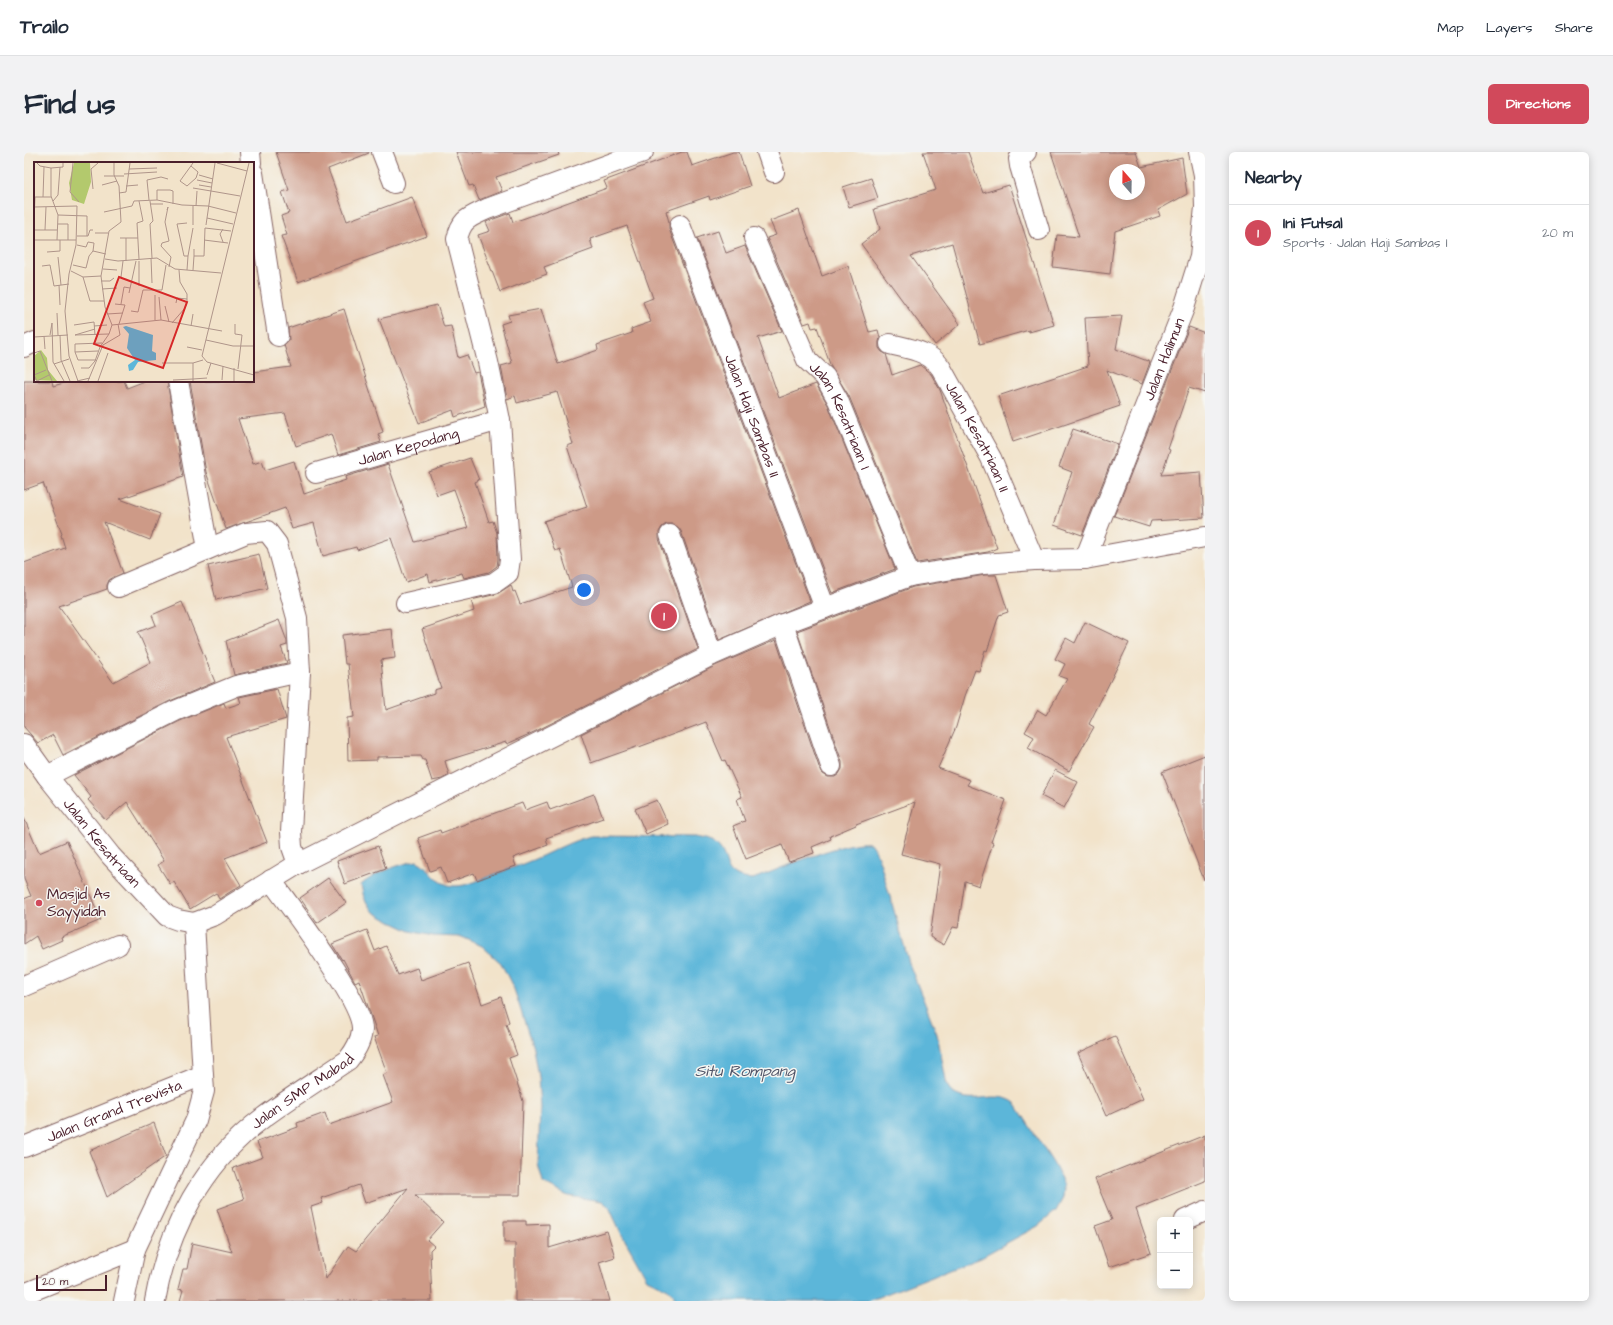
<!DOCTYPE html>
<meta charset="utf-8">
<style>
:root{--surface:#fff;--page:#f2f2f3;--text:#1f2937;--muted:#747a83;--line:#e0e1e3;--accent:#d1495b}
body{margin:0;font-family:"Architects Daughter",sans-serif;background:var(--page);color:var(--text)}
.controls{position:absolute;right:12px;bottom:12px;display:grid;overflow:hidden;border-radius:6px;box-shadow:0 2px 10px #0003}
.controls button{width:36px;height:36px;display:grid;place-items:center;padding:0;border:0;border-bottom:1px solid var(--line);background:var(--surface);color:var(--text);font:20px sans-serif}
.compass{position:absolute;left:1085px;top:12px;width:36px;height:36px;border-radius:50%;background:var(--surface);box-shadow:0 2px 10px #0003;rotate:340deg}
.scale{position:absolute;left:12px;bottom:10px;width:71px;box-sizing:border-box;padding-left:4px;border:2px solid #4a1f2b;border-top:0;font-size:11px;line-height:14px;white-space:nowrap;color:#4a1f2b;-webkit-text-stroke:3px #f6f6f2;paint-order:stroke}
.you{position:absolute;left:560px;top:438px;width:14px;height:14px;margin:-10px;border:3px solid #fff;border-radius:50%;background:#1a73e8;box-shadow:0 0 0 6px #1a73e833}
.badge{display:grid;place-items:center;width:26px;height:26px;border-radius:50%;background:var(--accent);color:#fff;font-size:13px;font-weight:700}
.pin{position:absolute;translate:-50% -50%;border:2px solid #fff;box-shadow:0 1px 4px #0006}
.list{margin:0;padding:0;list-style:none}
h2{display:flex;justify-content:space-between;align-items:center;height:52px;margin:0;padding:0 16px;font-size:17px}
h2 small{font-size:13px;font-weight:400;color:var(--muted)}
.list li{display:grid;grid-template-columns:26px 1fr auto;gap:12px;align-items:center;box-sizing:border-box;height:56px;padding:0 16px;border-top:1px solid var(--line)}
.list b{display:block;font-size:15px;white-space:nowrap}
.list p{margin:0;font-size:13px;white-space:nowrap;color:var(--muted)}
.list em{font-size:13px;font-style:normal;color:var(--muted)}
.map{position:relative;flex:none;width:1181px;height:1149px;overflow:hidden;border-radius:6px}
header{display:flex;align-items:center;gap:24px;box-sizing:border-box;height:56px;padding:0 20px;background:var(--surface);border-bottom:1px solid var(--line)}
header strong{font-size:19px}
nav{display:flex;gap:22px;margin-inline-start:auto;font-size:14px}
.intro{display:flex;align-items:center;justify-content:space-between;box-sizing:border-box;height:96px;padding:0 24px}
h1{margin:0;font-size:28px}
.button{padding:10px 18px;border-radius:6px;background:var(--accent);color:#fff;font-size:14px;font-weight:700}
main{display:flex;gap:24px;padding:0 24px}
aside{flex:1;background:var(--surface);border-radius:6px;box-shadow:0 2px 10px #0003}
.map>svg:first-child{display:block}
</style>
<header>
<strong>Trailo</strong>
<nav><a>Map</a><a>Layers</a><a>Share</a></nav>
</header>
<div class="intro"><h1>Find us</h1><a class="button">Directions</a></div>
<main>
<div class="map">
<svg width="1181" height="1149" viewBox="0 0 1181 1149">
<rect width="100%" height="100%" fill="#f6f6f2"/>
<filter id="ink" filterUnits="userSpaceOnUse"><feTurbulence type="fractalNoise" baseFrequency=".025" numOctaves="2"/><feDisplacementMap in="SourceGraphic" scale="8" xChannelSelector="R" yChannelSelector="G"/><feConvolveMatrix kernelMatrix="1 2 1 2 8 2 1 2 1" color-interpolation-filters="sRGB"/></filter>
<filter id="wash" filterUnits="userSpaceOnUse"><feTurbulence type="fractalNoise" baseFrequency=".012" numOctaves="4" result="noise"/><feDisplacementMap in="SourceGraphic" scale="16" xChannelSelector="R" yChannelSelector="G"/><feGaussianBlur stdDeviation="0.9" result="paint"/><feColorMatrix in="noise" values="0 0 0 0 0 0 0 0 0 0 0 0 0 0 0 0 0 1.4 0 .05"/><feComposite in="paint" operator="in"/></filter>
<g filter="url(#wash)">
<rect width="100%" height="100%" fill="#f2e3ca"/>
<!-- water -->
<path fill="#5bb6d9" stroke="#526a82" d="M 568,684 L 671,685 C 678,687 686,687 692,692 C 709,707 694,726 729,727 C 756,717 820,688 846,691 L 851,698 L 856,710 L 886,814 L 913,882 L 923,933 L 928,941 C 933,943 938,946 943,946 C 960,948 976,940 991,951 L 1031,1014 L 1040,1033 L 1039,1046 L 1032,1059 L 1014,1074 L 957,1105 L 844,1149 L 652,1149 L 649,1142 L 644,1137 L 623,1127 L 597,1081 L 585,1055 L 578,1049 L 544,1044 L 519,1031 L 514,1012 L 516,956 L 514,925 L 509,896 L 490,837 L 477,811 L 458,794 L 438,785 L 409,784 L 386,779 L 363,768 L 348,759 L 340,746 L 337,733 C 348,722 378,711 393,709 C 406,715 407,727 424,733 C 438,737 455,728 468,723 C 483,718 497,713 511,707 C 530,699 548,688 568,684 Z"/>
<g id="blocks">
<!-- building -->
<g fill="#cd9a87" fill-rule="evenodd">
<path d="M 252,0 L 345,0 L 345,1 L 304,17 L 323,69 L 388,45 L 403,84 L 274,130 L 257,84 L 263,83 L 257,64 L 265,61 L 258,40 L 265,38 Z"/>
<path d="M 432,0 L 534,0 L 535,3 L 472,25 L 478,39 L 455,48 L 449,33 L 445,34 Z"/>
<path d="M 658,0 L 663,0 L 668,14 L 709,0 L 715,0 L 726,34 L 686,48 L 685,44 L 642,59 L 645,70 L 645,77 L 786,449 L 695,488 L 657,379 L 654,375 L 649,372 L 642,372 L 638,375 L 635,380 L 635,387 L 674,497 L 510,580 L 483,592 L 482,590 L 421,609 L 425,623 L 418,627 L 408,629 L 401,608 L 399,608 L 397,604 L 353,605 L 353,608 L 324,609 L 323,566 L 330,565 L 324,512 L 321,512 L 318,483 L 368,477 L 371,506 L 357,508 L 362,558 L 410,541 L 410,538 L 417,536 L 398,477 L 450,459 L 447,448 L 473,442 L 487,433 L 489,440 L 491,439 L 496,452 L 548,435 L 536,397 L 531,399 L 520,369 L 563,355 L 543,294 L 549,292 L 533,240 L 493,251 L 491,244 L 483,247 L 477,214 L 488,211 L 477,172 L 486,169 L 484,163 L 517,157 L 534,212 L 574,198 L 573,193 L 608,181 L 607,177 L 627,170 L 619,150 L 629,146 L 603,74 L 566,87 L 569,97 L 520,115 L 523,122 L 476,140 L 454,83 L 466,79 L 462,70 L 467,68 L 486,61 L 489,70 L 501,66 L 583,36 L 580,29 Z"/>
<path d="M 899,0 L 944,0 L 959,41 L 985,33 L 1030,173 L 1005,180 L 1005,178 L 956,192 L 928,91 L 887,104 L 936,172 L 911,193 L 837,92 L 856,77 L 850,57 L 912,38 Z"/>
<path d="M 1027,0 L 1112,0 L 1117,15 L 1158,6 L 1163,42 L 1134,58 L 1136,64 L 1091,79 L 1086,122 L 1029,115 L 1033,83 L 1055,85 ZM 1091,18 L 1115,18 L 1115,42 L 1091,42 Z"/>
<path d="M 847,26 L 854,46 L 825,55 L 819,35 Z"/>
<path d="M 775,58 L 798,124 L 824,114 L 845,180 L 854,178 L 856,186 L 855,190 L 855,196 L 858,200 L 862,202 L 868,223 L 896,213 L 907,222 L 916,238 L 973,396 L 964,400 L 893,411 L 825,244 L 807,215 L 793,175 L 788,176 L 786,170 L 780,172 L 743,86 L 752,83 L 746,69 Z"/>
<path d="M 694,79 L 702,101 L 721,94 L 758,179 L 734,186 L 755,246 L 792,232 L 804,253 L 871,417 L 808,441 L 673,86 Z"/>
<path d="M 413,153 L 420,175 L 427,174 L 434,206 L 443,203 L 450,221 L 454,220 L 461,254 L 431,265 L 429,258 L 395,271 L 355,167 Z"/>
<path d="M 320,157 L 359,280 L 354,282 L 357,290 L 314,303 L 307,282 L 272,294 L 261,261 L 214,267 L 229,312 L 238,309 L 241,318 L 270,309 L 280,342 L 322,328 L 321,325 L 364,312 L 391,390 L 444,376 L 430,337 L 413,343 L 405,320 L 446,306 L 455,328 L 451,330 L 465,370 L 469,369 L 473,381 L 474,407 L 473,414 L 465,420 L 440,426 L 438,421 L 406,430 L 404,422 L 382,430 L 367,386 L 333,398 L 332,395 L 299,404 L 290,371 L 268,377 L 261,356 L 202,377 L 182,320 L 166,229 L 229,229 L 229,220 L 267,215 L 260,193 L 265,188 L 264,176 Z"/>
<path d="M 1098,164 L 1092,197 L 1126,210 L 1118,232 L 1083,218 L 1096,254 L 989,290 L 974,244 L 1064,214 L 1061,166 Z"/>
<path d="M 1165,175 L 1181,181 L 1181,241 L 1165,236 L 1144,297 L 1146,298 L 1137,323 L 1177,320 L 1180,366 L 1127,369 L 1125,375 L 1090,364 Z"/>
<path d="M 0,229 L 28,229 L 29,234 L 47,229 L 100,229 L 103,236 L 121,229 L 143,229 L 159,325 L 96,347 L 136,362 L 126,388 L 80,370 L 99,421 L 85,428 L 83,433 L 83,437 L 35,454 L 89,530 L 127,510 L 114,480 L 132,473 L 128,463 L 158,450 L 191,530 L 146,549 L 39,603 L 29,583 L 14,591 L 0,575 L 0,411 L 41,396 L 37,383 L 38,382 L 19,331 L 0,338 Z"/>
<path d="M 1049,277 L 1094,292 L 1058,383 L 1030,373 L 1048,320 L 1035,315 Z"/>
<path d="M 235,402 L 243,436 L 192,448 L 184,414 Z"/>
<path d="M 961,423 L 972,423 L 984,460 L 975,463 L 963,499 L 961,498 L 955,519 L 951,518 L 941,544 L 932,575 L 914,616 L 946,628 L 943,633 L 982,648 L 967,690 L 969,691 L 955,734 L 941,729 L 934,776 L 929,775 L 920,793 L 906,785 L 916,712 L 877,702 L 891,650 L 832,672 L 832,673 L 806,684 L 807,687 L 788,695 L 790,701 L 765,710 L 758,693 L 722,707 L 709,674 L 721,669 L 713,647 L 718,645 L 701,608 L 699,609 L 682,570 L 615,595 L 615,594 L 567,611 L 557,582 L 693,513 L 752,488 L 796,618 L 799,622 L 804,625 L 811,625 L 815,622 L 818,617 L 818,610 L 773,479 L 889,435 Z"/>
<path d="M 255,468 L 263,489 L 263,493 L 257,495 L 263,511 L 210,523 L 202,489 Z"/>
<path d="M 1061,470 L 1105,491 L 1065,572 L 1070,575 L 1045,619 L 1004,596 L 1010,585 L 1001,580 L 1014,558 L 1022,563 L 1043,527 L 1035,524 L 1041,512 L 1031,507 L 1042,486 L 1051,491 Z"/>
<path d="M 253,537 L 262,567 L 202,585 L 243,690 L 201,706 L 217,733 L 195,747 L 192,741 L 166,757 L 150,730 L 146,732 L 134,713 L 140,709 L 103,650 L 82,668 L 64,648 L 67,645 L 50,623 L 156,569 L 200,551 L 202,556 L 217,551 L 215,545 Z"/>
<path d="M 1181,603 L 1181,727 L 1180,728 L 1138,620 Z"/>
<path d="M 1031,618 L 1054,630 L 1040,656 L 1017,644 Z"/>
<path d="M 570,642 L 579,666 L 522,686 L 524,693 L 489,706 L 492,714 L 453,728 L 450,721 L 423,731 L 417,715 L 406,719 L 394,686 L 416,678 L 417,681 L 498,651 L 501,658 L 523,650 L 526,658 Z"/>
<path d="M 633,648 L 644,672 L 622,682 L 611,657 Z"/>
<path d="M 0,666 L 15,701 L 43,689 L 77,768 L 37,785 L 38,788 L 18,797 L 12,784 L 0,792 L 0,747 L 7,744 L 0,727 Z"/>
<path d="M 354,694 L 362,717 L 321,732 L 313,709 Z"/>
<path d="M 304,726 L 322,751 L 293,771 L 276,746 Z"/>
<path d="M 343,778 L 351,799 L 362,794 L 374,823 L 393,816 L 397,828 L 444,811 L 458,852 L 477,845 L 485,870 L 482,872 L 493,903 L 485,906 L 499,949 L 496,1043 L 391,1043 L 419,1070 L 403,1088 L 410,1094 L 406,1098 L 408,1149 L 156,1149 L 159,1138 L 154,1137 L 159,1117 L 163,1117 L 168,1091 L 208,1100 L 193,1057 L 220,1047 L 209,1016 L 239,1005 L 233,990 L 274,975 L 273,971 L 301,961 L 305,973 L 369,950 L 359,923 L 363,921 L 350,885 L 354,884 L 335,828 L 331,830 L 319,807 L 318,808 L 308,792 ZM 335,1033 L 341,1051 L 384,1036 L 332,1099 L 324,1094 L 302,1127 L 287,1055 L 299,1051 L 297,1046 Z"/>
<path d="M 1091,884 L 1119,947 L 1082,964 L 1054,901 Z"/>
<path d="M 130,971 L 142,1004 L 83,1045 L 65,999 Z"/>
<path d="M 1181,983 L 1181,1029 L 1112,1057 L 1127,1101 L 1085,1115 L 1071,1074 L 1088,1068 L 1071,1027 Z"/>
<path d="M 480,1069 L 502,1069 L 502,1073 L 525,1072 L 525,1096 L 583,1079 L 591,1105 L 575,1110 L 586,1149 L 491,1149 L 491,1091 L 480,1091 Z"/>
</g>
</g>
</g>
<g filter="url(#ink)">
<use href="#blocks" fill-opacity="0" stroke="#856463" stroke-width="1"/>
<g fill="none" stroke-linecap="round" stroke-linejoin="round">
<defs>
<g id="minor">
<path d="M 226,0 L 227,11"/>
<path d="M 358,0 L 370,31"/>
<path d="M 743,0 L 750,20"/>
<path d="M 1002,0 L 995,7 L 996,14 L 1015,78"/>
<path d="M 229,21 L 254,184"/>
<path id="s1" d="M 656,73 L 801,456"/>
<path id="s2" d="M 730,86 L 783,208 L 801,225 L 814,248 L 886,424"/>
<path id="s3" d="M 866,192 C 885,197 906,199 917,216 L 967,306 L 1010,408"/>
<path d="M 0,195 L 11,190"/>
<path d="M 154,229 L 184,397"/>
<path id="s4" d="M 292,321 L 476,268"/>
<path d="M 646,383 L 688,503"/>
<path id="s5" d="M 1061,407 L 1160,156 L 1176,105 L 1181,55 L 1180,23 L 1175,0"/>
<path d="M 94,435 L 222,381 L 243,379 L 253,392 L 273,466 L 276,520 L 267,680 L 268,695 L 274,712"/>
<path d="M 382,451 L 470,431 L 484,421 L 486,407 L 476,268 L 464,210 L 433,87 C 438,66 445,66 463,57 L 619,0"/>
<path d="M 759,472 L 807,614"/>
<path id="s6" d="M 0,592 L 23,624 L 87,704 L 143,764 L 154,768 L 170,771"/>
<path d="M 23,624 L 151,559 L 212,534 L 276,520"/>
<path d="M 170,771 L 191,763 L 274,712 L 688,503 L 759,472 L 801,456 L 886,424 L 960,412 L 1010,408 L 1061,407 L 1181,385"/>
<path d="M 0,834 L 94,793"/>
<path id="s7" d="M 0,995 L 179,923 L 170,771"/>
<path d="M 1161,1068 L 1181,1059"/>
<path d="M 0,1142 L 111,1097"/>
<path d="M 100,1149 L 111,1097 L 172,968 L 180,939 L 179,923"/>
<path id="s8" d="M 131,1149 C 144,1076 180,1010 240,965 C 267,945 296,927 324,908 C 331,899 337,890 338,878 C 340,850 266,755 247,728"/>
</g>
</defs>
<!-- minor casing -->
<use href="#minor" stroke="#856463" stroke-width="22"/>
<!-- minor -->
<use href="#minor" stroke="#fff" stroke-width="20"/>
</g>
</g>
<!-- markers -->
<circle fill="#d1495b" stroke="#f6f6f2" stroke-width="1.5" cx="15" cy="751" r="4"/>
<g text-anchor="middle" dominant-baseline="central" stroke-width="3" stroke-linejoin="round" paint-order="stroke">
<!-- street labels -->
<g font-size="15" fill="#4a1f2b" stroke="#f6f6f2">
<text stroke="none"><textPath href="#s5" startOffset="215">Jalan Halimun</textPath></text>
<text stroke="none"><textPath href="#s1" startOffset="204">Jalan Haji Sambas II</textPath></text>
<text stroke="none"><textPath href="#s2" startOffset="199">Jalan Kesatriaan I</textPath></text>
<text stroke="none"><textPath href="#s3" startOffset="136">Jalan Kesatriaan II</textPath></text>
<text stroke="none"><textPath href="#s4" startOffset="96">Jalan Kepodang</textPath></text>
<text stroke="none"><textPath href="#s6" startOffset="126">Jalan Kesatriaan</textPath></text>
<text stroke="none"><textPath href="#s8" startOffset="265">Jalan SMP Mabad</textPath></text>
<text stroke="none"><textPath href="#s7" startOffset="97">Jalan Grand Trevista</textPath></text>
</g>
<!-- poi labels -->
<g font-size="15" fill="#4a1f2b" stroke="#f6f6f2" text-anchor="start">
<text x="23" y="742">Masjid As<tspan x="23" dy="17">Sayyidah</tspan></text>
</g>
<!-- water labels -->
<g font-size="16" font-style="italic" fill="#505468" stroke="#f6f6f2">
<text x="721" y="919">Situ Rompang</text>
</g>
</g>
<!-- overview -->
<g transform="translate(10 10)">
<rect width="220" height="220" fill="#f2e3ca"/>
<path d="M 40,1 L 56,1 L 57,20 L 50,42 L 38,38 L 35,21 ZM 7,188 L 13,196 L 14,208 L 23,219 L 1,218 L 0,194 Z" fill="#b3c96d"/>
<path d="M 92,164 L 119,173 L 118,189 L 122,191 L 122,198 L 104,200 L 99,208 L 95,209 L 94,203 L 101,198 L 93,186 L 95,172 L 89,165 Z" fill="#5bb6d9"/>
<path fill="none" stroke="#af958a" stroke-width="1" d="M 3,1 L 6,4 L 17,6 L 29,5 L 29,1M 39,1 L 36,30 L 45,40M 183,1 L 213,9M 215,1 L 168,194 L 173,200 L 220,213M 157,4 L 164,10 L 162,16 L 153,24 L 146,19 L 159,1M 17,6 L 17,34 L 24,53 L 23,78M 95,7 L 123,6M 90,12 L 123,10M 165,13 L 179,17M 70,14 L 90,14M 163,18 L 178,21M 68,23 L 83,19M 165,23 L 177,25M 92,24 L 104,23M 159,26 L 177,29M 59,27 L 57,7 L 64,1M 177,29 L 206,34M 85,31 L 92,30 L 96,1M 1,35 L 17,35M 9,35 L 10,5M 115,38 L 113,18 L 127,15 L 134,17M 123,38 L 123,28 L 136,28 L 139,29 L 139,42M 19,39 L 24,33 L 26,5M 116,39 L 119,59 L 116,62 L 118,96M 116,42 L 129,42M 159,44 L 159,63M 162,44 L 163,29M 0,45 L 43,44 L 42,83 L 35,112 L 31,149 L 35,194 L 44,219M 133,48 L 134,45 L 131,60 L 135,79 L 128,81 L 127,84 L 137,95 L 135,105M 70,50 L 98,44 L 100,39 L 123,38 L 148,43 L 174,44 L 202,51M 24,53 L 53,54 L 53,74M 173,56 L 199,62M 0,60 L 1,35M 153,61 L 143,62 L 150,94 L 154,94 L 159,66M 24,62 L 34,62 L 34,78M 172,63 L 181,1M 0,68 L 23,68M 11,68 L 12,45M 61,71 L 74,71M 43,74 L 54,74 L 56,68 L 59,68M 86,76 L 104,76M 92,76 L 92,99M 0,78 L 42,78M 170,78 L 194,81M 189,80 L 186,72 L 189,67M 43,83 L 52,85 L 54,80 L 60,81 L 59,89M 160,87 L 160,94 L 170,94 L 171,66 L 197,69M 13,90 L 26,89 L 26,78M 24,95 L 27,123M 117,96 L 118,121M 71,97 L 84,99 L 123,96 L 141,107 L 187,111M 105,97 L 103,61 L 109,59 L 105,39M 105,99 L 105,124M 39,103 L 52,106 L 55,94 L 59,89 L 72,92M 8,104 L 16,103 L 20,124 L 35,122M 69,107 L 83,108M 153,108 L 154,94M 159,108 L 160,94M 37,109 L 49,115 L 67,114M 49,115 L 56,139 L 70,139M 87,115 L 89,99M 67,119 L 76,119 L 80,116M 25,123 L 26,143M 68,127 L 83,126M 95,131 L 102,99M 121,133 L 121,158M 125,135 L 127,158M 142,141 L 143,136 L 153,137M 81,142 L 91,143 L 85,162M 87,142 L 90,125 L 96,126M 131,144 L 135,160M 97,149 L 104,150 L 109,128 L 128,128 L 132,103M 23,151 L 24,173M 73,152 L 89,151M 138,161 L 151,146 L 153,139 L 153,132 L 146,120 L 145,108M 201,162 L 201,172 L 208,173 L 204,207M 40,163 L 60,160 L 61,173M 78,163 L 71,145 L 67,114 L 75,69 L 87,60 L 85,24 L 80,13 L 80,1M 78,163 L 127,158 L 188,169M 60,164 L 73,163M 157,164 L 159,152M 61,167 L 41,173 L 75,172 L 78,163M 16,173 L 18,161 L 19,200 L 30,219M 26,173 L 27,198 L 36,219M 10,174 L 11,187M 0,175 L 34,173M 172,178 L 199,184 L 220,184M 153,185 L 168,188M 41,190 L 41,182 L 68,181M 0,191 L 6,189 L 18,219M 62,198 L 44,198 L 41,190 L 64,189M 128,201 L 159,201 L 169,198M 20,202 L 35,197M 47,206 L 55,206 L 61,199 L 66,185 L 75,172M 200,206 L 200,219M 0,213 L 3,219 L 15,213M 0,213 L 12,208M 173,213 L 177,201M 159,217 L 173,216M 139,218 L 159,217M 188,218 L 189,204M 43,219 L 56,216M 54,219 L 69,183 L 86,173 L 84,162M 64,219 L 74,191M 159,219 L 159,201"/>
<path fill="#d62828" fill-opacity="0.15" stroke="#d62828" stroke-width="2" d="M 85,115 L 153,140 L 129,206 L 60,182 Z"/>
<rect width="220" height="220" fill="none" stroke="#4a1f2b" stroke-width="2"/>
</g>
</svg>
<div class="controls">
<button>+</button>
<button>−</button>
</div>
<svg class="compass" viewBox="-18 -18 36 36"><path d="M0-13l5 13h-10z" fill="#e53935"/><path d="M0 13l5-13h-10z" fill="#747a83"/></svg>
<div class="scale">20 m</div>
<div class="you"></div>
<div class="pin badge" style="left:640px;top:464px">1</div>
</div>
<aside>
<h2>Nearby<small></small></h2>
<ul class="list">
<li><span class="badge">1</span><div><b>Ini Futsal</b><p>Sports · Jalan Haji Sambas I</p></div><em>20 m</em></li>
</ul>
</aside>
</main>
